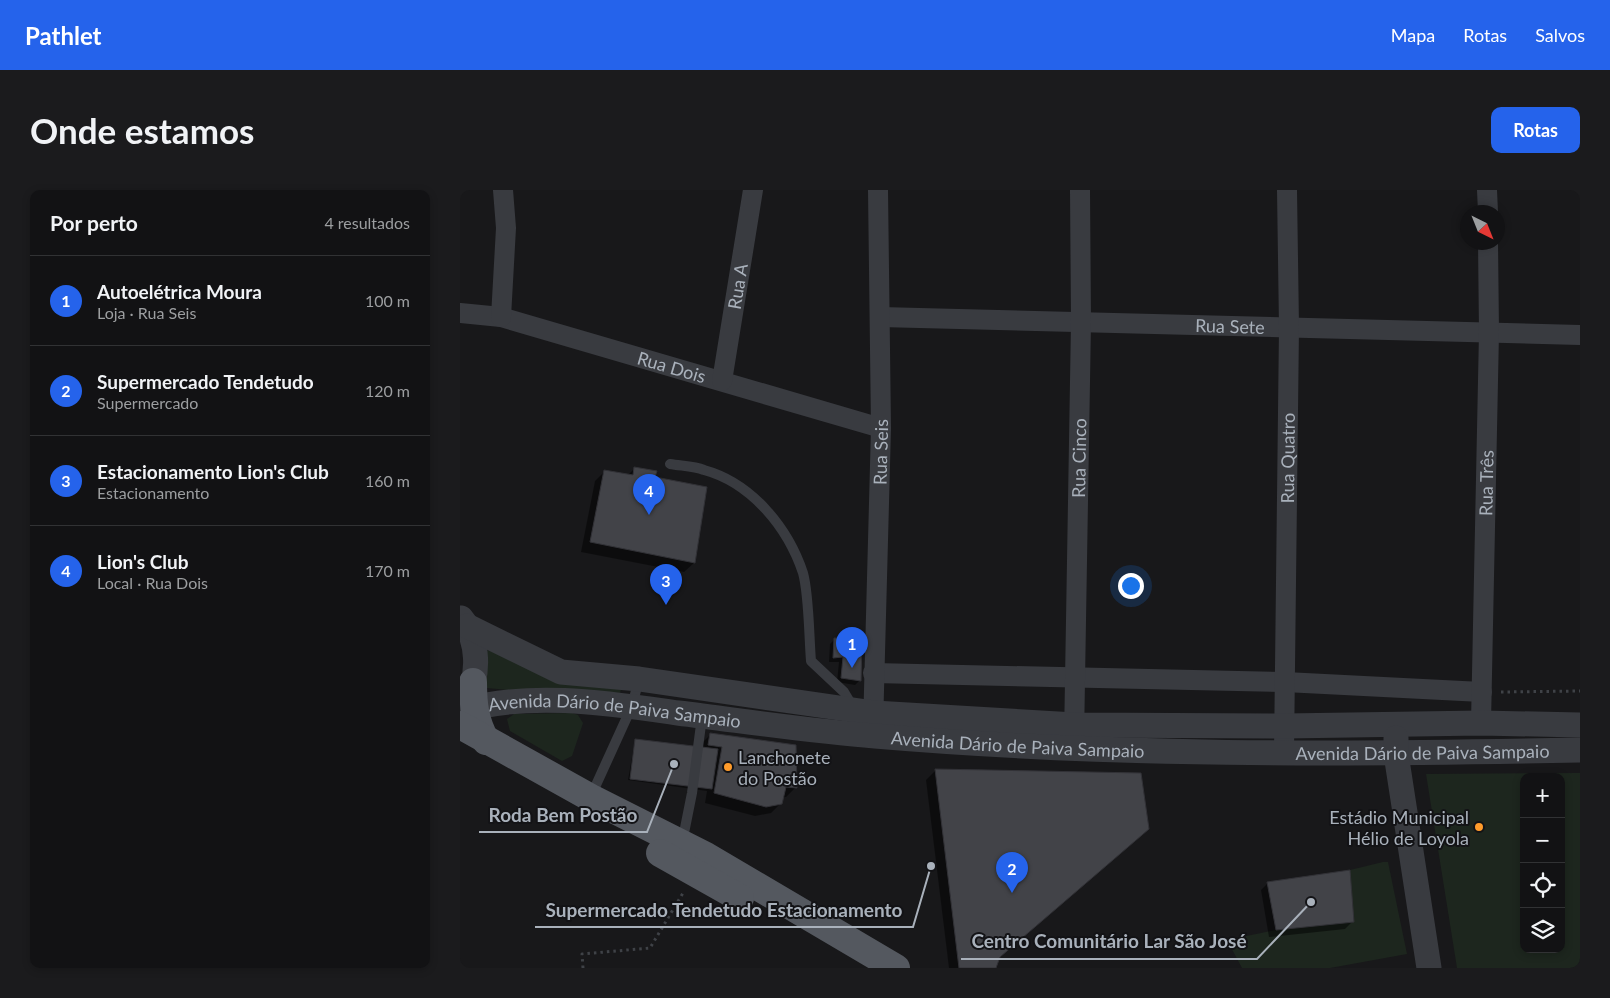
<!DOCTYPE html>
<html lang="pt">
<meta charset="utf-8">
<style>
:root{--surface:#121214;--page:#1b1b1d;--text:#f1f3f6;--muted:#9c9ea0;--line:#313234;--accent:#2563eb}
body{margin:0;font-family:Lato,sans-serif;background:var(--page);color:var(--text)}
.controls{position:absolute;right:15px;bottom:15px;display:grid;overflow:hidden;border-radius:10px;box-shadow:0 2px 8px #0003}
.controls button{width:45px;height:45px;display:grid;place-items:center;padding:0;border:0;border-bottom:1px solid var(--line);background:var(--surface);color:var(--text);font:25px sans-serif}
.compass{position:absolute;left:1000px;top:15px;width:45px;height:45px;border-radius:50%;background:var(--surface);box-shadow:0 2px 8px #0003;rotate:137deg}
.you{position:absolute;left:670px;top:395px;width:18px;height:18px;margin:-12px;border:4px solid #fff;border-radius:50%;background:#1a73e8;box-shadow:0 0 0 8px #1a73e833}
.badge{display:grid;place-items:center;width:32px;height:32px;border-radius:50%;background:var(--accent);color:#fff;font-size:16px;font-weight:700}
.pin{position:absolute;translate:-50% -41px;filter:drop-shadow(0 1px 2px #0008)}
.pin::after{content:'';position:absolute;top:26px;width:18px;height:15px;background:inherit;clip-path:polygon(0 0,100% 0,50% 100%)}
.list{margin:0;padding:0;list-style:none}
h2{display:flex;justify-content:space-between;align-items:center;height:65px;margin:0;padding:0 20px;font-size:21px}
h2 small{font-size:16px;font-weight:400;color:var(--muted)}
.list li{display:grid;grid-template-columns:32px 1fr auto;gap:15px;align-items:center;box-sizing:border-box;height:90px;padding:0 20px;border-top:1px solid var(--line)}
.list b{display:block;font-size:19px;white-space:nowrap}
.list p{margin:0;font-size:16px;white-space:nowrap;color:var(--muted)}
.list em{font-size:16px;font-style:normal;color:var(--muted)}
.icon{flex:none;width:28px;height:28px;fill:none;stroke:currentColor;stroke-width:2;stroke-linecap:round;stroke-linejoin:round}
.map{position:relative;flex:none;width:1120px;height:778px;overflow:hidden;border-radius:10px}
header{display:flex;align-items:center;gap:30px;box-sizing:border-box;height:70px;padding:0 25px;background:var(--accent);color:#fff}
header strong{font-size:24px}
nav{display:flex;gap:28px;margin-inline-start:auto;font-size:18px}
.intro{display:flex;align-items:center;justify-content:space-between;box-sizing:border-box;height:120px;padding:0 30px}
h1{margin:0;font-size:35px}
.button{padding:12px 22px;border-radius:10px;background:var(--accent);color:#fff;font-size:18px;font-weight:700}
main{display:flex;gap:30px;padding:0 30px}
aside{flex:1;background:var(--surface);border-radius:10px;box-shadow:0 2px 8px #0003}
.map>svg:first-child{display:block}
</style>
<header>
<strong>Pathlet</strong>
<nav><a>Mapa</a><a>Rotas</a><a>Salvos</a></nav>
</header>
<div class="intro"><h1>Onde estamos</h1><a class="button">Rotas</a></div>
<main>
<aside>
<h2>Por perto<small>4 resultados</small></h2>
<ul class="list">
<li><span class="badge">1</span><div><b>Autoelétrica Moura</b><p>Loja · Rua Seis</p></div><em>100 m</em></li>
<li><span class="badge">2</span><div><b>Supermercado Tendetudo</b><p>Supermercado</p></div><em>120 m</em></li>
<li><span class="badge">3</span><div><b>Estacionamento Lion's Club</b><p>Estacionamento</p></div><em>160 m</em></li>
<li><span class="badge">4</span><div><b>Lion's Club</b><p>Local · Rua Dois</p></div><em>170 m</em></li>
</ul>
</aside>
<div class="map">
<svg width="1120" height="778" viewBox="0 0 1120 778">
<rect width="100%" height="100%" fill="#18181a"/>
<!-- green -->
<g fill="#1d261e" fill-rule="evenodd">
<path d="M 30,460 L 162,496 L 160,503 L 88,498 L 48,500 L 27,498 L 23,491 L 26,461 Z"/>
<path d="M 112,523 L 118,525 L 123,533 L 112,566 L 102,571 L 50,541 L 47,529 L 54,524 Z"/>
<path d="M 1120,583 L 1120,778 L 997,778 L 966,584 ZM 1064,587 L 1101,587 L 1101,759 L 1064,759 Z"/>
<path d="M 923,672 L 928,672 L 947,764 L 870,778 L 782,778 L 767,750 L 816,740 L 893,732 L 890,680 Z"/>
</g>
<!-- shadow -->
<g fill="#0007">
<path d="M 175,278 L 194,288 L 246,298 L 234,373 L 224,382 L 121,362 L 135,291 L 145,281 L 167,286 Z"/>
<path d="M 375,449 L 400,490 L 395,495 L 377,492 L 379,472 L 369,472 L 370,454 Z"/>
<path d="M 251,544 L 336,597 L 326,607 L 323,607 L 321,613 L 311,623 L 295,626 L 245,613 L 247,601 L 168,590 L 175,550 L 240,558 L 241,554 Z"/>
<path d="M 476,580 L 538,769 L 534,778 L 489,778 L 466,590 Z"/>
<path d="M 808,693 L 892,732 L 885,739 L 809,747 L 801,700 Z"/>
</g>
<!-- building -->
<g fill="#424348" stroke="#323237">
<path d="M 174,277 L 197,281 L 195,287 L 247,297 L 235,373 L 130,352 L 144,280 L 173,285 Z"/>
<path d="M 374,448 L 402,449 L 401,491 L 381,488 L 383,467 L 373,468 Z"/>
<path d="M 250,543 L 336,555 L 337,598 L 326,597 L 322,614 L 306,617 L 254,603 L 262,557 L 248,555 Z"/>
<path d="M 175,549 L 258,559 L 252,599 L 170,589 Z"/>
<path d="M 475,579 L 681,583 L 689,639 L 540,767 L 536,778 L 499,778 Z"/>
<path d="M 890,680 L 894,732 L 816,740 L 807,692 Z"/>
</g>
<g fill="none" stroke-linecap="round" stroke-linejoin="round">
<!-- path -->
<g stroke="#3f4247" stroke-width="3" stroke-dasharray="2.5 4" stroke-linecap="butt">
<path d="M 1041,502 L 1120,501"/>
<path d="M 123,778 L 122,764 L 190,758 L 223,703"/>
</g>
<!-- service -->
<g stroke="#393b40" stroke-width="10">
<path d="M 210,274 C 221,276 234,276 244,280 C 292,293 328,338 343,383 C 349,404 349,447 351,471 L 384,502 L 393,517"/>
<path d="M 131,606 L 172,516 L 179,489"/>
<path d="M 222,653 L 232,603 L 242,527"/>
</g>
<!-- minor -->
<g stroke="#393b40" stroke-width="20">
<path d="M 1027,0 L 1028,22"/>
<path id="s1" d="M 0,123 L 41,127 L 421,238"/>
<path d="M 41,127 L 46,38 L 43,0"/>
<path id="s2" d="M 420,127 L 1120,145"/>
<path id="s3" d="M 262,191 L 293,0"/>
<path d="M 413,483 L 825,492 L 1022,502"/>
<path id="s4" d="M 1021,533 L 1029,142 L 1028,52"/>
<path id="s5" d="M 413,538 L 421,238 L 418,0"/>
<path id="s6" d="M 614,550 L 621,132 L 620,0"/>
<path id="s7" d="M 824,562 L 829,137 L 827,0"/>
</g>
<!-- tertiary -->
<g stroke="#393b40" stroke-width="25">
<path d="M 1,428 C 19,450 20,485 6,510"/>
<path d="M 7,436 L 101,482 L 179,489 L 414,523 L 615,535 L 825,536 L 1021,533 L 1120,535"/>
<path id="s8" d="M 0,521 C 70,501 147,513 218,523 C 284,531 349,541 415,546 C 649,566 885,565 1120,560"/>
<path d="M 936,548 L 936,564 L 969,778"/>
</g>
<!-- primary -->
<g stroke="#54585f" stroke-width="28">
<path d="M 13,492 C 13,515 15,531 26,551"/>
<path d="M 0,535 L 131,608 L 246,666 L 436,778"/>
<path d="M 200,663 L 280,708"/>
</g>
</g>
<!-- markers -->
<g fill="#ff9c2b" stroke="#131316" stroke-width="2">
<circle cx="268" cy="577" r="5"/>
<circle cx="1019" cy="637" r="5"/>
</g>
<g text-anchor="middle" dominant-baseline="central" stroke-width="4" stroke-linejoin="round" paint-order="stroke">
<!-- street labels -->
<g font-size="18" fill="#a9b1bb" stroke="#131316">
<text stroke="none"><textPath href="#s3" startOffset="96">Rua A</textPath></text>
<text stroke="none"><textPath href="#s2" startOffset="350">Rua Sete</textPath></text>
<text stroke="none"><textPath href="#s1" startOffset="219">Rua Dois</textPath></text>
<text stroke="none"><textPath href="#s5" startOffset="276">Rua Seis</textPath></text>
<text stroke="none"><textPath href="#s6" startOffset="282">Rua Cinco</textPath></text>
<text stroke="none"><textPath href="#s7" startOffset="294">Rua Quatro</textPath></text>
<text stroke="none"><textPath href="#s4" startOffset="240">Rua Três</textPath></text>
<text stroke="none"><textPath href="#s8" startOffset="156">Avenida Dário de Paiva Sampaio</textPath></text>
<text stroke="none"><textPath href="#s8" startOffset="561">Avenida Dário de Paiva Sampaio</textPath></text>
<text stroke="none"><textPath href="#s8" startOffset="966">Avenida Dário de Paiva Sampaio</textPath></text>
</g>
<!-- poi labels -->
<g font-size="18" fill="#a9b1bb" stroke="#131316" text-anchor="start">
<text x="278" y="567">Lanchonete<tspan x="278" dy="21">do Postão</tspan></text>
<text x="1009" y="627" text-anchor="end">Estádio Municipal<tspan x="1009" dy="21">Hélio de Loyola</tspan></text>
</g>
</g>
<!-- callouts -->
<path fill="none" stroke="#a9b1bb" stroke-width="2" d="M214 574L187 642H19M471 676L453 737H75M851 712L797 769H501"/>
<g fill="#a9b1bb" stroke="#131316" stroke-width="2">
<circle cx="214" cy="574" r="5"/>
<circle cx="471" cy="676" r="5"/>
<circle cx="851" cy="712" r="5"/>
</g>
<g font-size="19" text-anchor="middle" font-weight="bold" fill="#a9b1bb" stroke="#131316" stroke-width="4" stroke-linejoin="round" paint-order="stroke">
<text x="103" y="632">Roda Bem Postão</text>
<text x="264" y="727">Supermercado Tendetudo Estacionamento</text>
<text x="649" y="758">Centro Comunitário Lar São José</text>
</g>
</svg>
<div class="controls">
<button>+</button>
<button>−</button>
<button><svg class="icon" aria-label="locate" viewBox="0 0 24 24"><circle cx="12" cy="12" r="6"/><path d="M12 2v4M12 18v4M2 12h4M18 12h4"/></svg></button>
<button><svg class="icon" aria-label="layers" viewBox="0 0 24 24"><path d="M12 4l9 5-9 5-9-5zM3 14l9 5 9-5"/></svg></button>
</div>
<svg class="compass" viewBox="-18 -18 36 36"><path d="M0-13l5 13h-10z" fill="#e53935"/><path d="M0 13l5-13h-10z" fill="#9c9ea0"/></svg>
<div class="you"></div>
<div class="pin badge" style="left:392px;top:478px">1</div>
<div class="pin badge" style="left:552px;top:703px">2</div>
<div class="pin badge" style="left:206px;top:415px">3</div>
<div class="pin badge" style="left:189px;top:325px">4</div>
</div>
</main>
